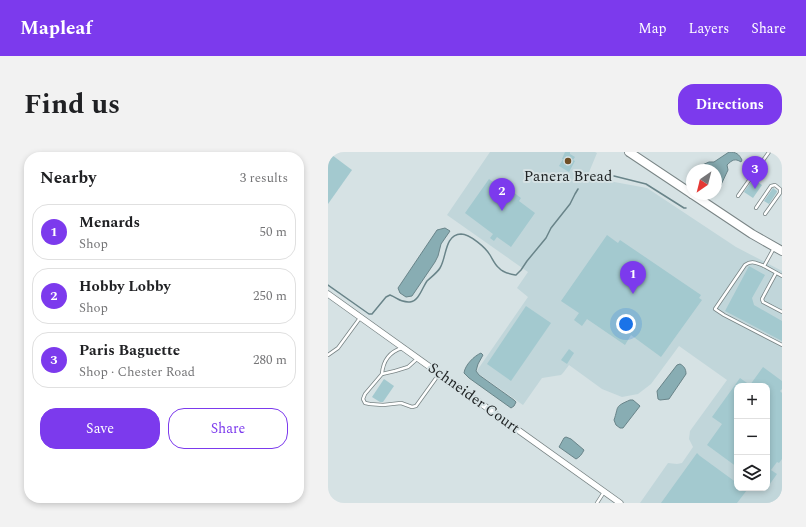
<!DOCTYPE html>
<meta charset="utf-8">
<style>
:root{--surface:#fff;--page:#f2f2f2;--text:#202124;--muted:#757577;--line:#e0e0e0;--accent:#7c3aed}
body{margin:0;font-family:Spectral,serif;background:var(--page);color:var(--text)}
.controls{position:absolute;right:12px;bottom:12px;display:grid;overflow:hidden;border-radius:8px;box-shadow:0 2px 6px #0003}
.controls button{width:36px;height:36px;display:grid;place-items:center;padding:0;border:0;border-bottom:1px solid var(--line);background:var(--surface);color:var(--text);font:20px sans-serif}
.compass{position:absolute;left:358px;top:12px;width:36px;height:36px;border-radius:50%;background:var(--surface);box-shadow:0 2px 6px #0003;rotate:215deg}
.you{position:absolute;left:298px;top:172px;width:14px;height:14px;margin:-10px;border:3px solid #fff;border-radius:50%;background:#1a73e8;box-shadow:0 0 0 6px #1a73e833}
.badge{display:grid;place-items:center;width:26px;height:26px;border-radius:50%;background:var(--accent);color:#fff;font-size:13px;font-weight:700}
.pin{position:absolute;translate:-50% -33px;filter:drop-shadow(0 1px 2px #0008)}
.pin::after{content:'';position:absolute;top:21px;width:14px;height:12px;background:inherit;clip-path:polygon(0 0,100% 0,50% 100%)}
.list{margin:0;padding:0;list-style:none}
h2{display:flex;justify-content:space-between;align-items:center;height:52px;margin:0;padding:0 16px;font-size:17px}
h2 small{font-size:13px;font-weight:400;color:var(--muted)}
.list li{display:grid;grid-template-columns:26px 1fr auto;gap:12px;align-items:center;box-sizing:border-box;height:56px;margin:0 8px 8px;padding:0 8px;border:1px solid var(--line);border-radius:16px}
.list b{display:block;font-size:15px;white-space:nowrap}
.list p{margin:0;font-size:13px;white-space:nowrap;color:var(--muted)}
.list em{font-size:13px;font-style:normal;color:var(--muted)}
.actions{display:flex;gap:8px;padding:12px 16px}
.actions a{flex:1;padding:9px 0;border:1px solid var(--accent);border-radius:16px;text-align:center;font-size:14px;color:var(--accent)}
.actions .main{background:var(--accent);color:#fff}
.icon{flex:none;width:22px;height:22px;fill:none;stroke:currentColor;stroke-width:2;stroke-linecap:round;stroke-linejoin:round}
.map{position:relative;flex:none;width:454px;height:351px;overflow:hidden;border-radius:16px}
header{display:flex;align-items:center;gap:24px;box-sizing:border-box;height:56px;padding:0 20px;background:var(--accent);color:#fff}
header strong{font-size:19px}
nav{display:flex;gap:22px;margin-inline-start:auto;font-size:14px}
.intro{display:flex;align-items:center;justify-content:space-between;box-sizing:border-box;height:96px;padding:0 24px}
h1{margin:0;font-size:28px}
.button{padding:10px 18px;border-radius:16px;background:var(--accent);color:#fff;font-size:14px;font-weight:700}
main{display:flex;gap:24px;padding:0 24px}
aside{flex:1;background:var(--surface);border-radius:16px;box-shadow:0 2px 6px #0003}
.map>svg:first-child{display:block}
</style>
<header>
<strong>Mapleaf</strong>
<nav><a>Map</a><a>Layers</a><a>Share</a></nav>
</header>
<div class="intro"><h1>Find us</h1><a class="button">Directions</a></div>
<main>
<aside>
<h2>Nearby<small>3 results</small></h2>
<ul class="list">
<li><span class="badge">1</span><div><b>Menards</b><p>Shop</p></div><em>50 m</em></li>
<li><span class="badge">2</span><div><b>Hobby Lobby</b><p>Shop</p></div><em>250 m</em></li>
<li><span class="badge">3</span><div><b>Paris Baguette</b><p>Shop · Chester Road</p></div><em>280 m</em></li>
</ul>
<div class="actions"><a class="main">Save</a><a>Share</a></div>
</aside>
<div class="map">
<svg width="454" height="351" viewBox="0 0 454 351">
<rect width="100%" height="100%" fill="#d6e2e4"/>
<!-- built -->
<path fill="#c1d6da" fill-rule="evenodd" d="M 162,0 L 267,0 L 269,1 L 259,25 L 319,36 L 408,95 L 454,119 L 454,351 L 312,351 L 340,311 L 349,312 L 354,311 L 365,295 L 361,287 L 362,279 L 399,228 L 351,194 L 323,232 L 310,242 L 294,245 L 274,237 L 241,213 L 235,221 L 233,223 L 214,226 L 195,253 L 148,220 L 200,145 L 189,136 L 200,120 L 119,63 ZM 409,234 L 439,234 L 439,336 L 409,336 Z"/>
<!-- water -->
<g fill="#88adb3" stroke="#698489">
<path d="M 401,0 C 408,0 411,2 414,8 L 413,10 C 407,6 404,8 399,13 L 400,18 L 391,37 L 388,38 L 388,18 L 368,18 L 372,14 L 381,10 L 386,10 Z"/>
<path d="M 117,76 L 122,79 L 113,92 L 110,104 L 107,110 L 84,144 L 78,145 L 72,141 L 70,136 L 109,78 Z"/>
<path d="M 153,201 L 155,203 L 150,212 L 148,219 L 151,223 L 186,248 L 188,250 L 186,254 L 183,256 L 141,226 L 136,221 C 137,213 146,204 153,201 Z"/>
<path d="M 352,212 C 356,214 358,217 358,222 L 341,247 L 332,248 L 330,247 L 329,239 L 349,213 Z"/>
<path d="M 302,248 L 305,248 L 312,254 L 295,276 L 292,276 L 288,273 L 286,268 C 291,254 286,255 302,248 Z"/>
<path d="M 238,285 L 243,287 L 256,298 C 254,302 252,305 248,307 L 231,295 L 236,286 Z"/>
</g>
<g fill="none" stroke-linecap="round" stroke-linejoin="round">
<!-- stream -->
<g stroke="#698489" stroke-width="1.5">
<path d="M 260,24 L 261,22 L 274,22"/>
<path d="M 286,24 L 318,32 L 356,56 L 358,56"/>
<path d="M 0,133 L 41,162 L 44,162 L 58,145 L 62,143 C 70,146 72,151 82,150 C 91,149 94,136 99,129 C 103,125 109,121 112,116 C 119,105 116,83 133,82 C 142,82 158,96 162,103 C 165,108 167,113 171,116 C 175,121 182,122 188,123 L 193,118 L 199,109 L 218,86 L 223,76 L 242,52 L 247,42 L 250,37"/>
</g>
</g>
<!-- building -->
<g fill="#a3c9cf">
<path d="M 0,0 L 24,18 L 0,52 Z"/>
<path d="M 237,0 L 242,0 L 242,2 L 247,5 L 245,8 L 247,9 L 241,20 L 231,14 L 235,7 L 234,7 Z"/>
<path d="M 161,27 L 179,40 L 181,37 L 193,46 L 191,49 L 207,61 L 183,95 L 169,85 L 166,89 L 162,86 L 165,82 L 137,61 Z"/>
<path d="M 425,27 L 434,33 L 425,46 L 416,40 Z"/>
<path d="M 445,36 L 449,39 L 449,40 L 441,52 L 436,49 Z"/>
<path d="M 279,83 L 290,91 L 292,88 L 373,143 L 371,146 L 374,148 L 333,205 L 303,183 L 297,193 L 259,167 L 254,174 L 246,168 L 251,161 L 233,149 Z"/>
<path d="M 421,114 L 437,123 L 424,146 L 426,153 L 454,169 L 454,189 L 397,159 Z"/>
<path d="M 198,154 L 223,171 L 183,229 L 159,212 Z"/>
<path d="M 241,197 L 246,201 L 239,212 L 233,208 Z"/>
<path d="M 435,215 L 454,229 L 454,237 L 452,239 L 454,241 L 454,307 L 451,311 L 449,310 L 443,318 L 449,322 L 439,336 L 439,234 L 409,234 L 409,315 L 379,293 L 394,272 L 384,265 L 412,226 L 422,233 Z"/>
<path d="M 56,227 L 66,234 L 55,250 L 52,250 L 44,245 Z"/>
<path d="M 369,301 L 372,304 L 409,331 L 409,336 L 417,336 L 419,338 L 409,351 L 333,351 Z"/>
</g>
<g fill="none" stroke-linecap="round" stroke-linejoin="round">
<defs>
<g id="lane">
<path d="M 410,44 L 441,0"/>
<path d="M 428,56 L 443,34 L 447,33 L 452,37 L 452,41 L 437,62"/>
<path d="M 446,96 L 436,114 L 454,124"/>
<path d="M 436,114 C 429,111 424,108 417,113 L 387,157 L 396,163 L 454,193"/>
<path d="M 448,121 L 434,147 L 435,150 L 454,160"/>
<path d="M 0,203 L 10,196 L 32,166"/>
<path d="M 90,206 L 80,215 L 67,219 L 54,222 L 37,242 L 35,247 L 37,251 L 42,252 L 55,253 L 73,251 L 84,255 L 88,254 L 111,222"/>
<path d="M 54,222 C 55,209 61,200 74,196"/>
<path d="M 269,351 L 276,340"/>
</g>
<path id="street" d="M 0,142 L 292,351"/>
<g id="secondary">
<path d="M 301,0 L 364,42"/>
<path d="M 364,42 L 424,82 L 454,99"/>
</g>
</defs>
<!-- lane casing -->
<use href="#lane" stroke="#798485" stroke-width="4"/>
<!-- street casing -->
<use href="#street" stroke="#798485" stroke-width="7"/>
<!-- secondary casing -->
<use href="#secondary" stroke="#798485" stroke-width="10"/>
<!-- lane -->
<use href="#lane" stroke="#fff" stroke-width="2.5"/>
<!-- street -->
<use href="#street" stroke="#fff" stroke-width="5.5"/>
<!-- secondary -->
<use href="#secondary" stroke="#fff" stroke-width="8"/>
</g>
<!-- markers -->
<circle fill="#6f4f26" stroke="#d6e2e4" stroke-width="1.5" cx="240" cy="9" r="4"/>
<g text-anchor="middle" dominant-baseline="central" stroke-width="4" stroke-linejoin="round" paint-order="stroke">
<!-- poi labels -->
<g font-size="15" fill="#212526" stroke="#d6e2e4">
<text x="240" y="24">Panera Bread</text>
</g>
<!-- street labels -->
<g font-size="15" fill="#212526" stroke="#d6e2e4">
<text transform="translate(146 246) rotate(36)">Schneider Court</text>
</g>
</g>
</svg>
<div class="controls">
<button>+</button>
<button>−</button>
<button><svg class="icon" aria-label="layers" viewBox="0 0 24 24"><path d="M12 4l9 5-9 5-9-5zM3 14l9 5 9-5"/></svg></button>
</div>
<svg class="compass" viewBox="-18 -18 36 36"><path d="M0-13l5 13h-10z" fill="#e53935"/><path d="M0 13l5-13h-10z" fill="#757577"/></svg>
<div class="you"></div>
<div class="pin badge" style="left:305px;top:142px">1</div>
<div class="pin badge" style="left:174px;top:59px">2</div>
<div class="pin badge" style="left:427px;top:37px">3</div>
</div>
</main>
